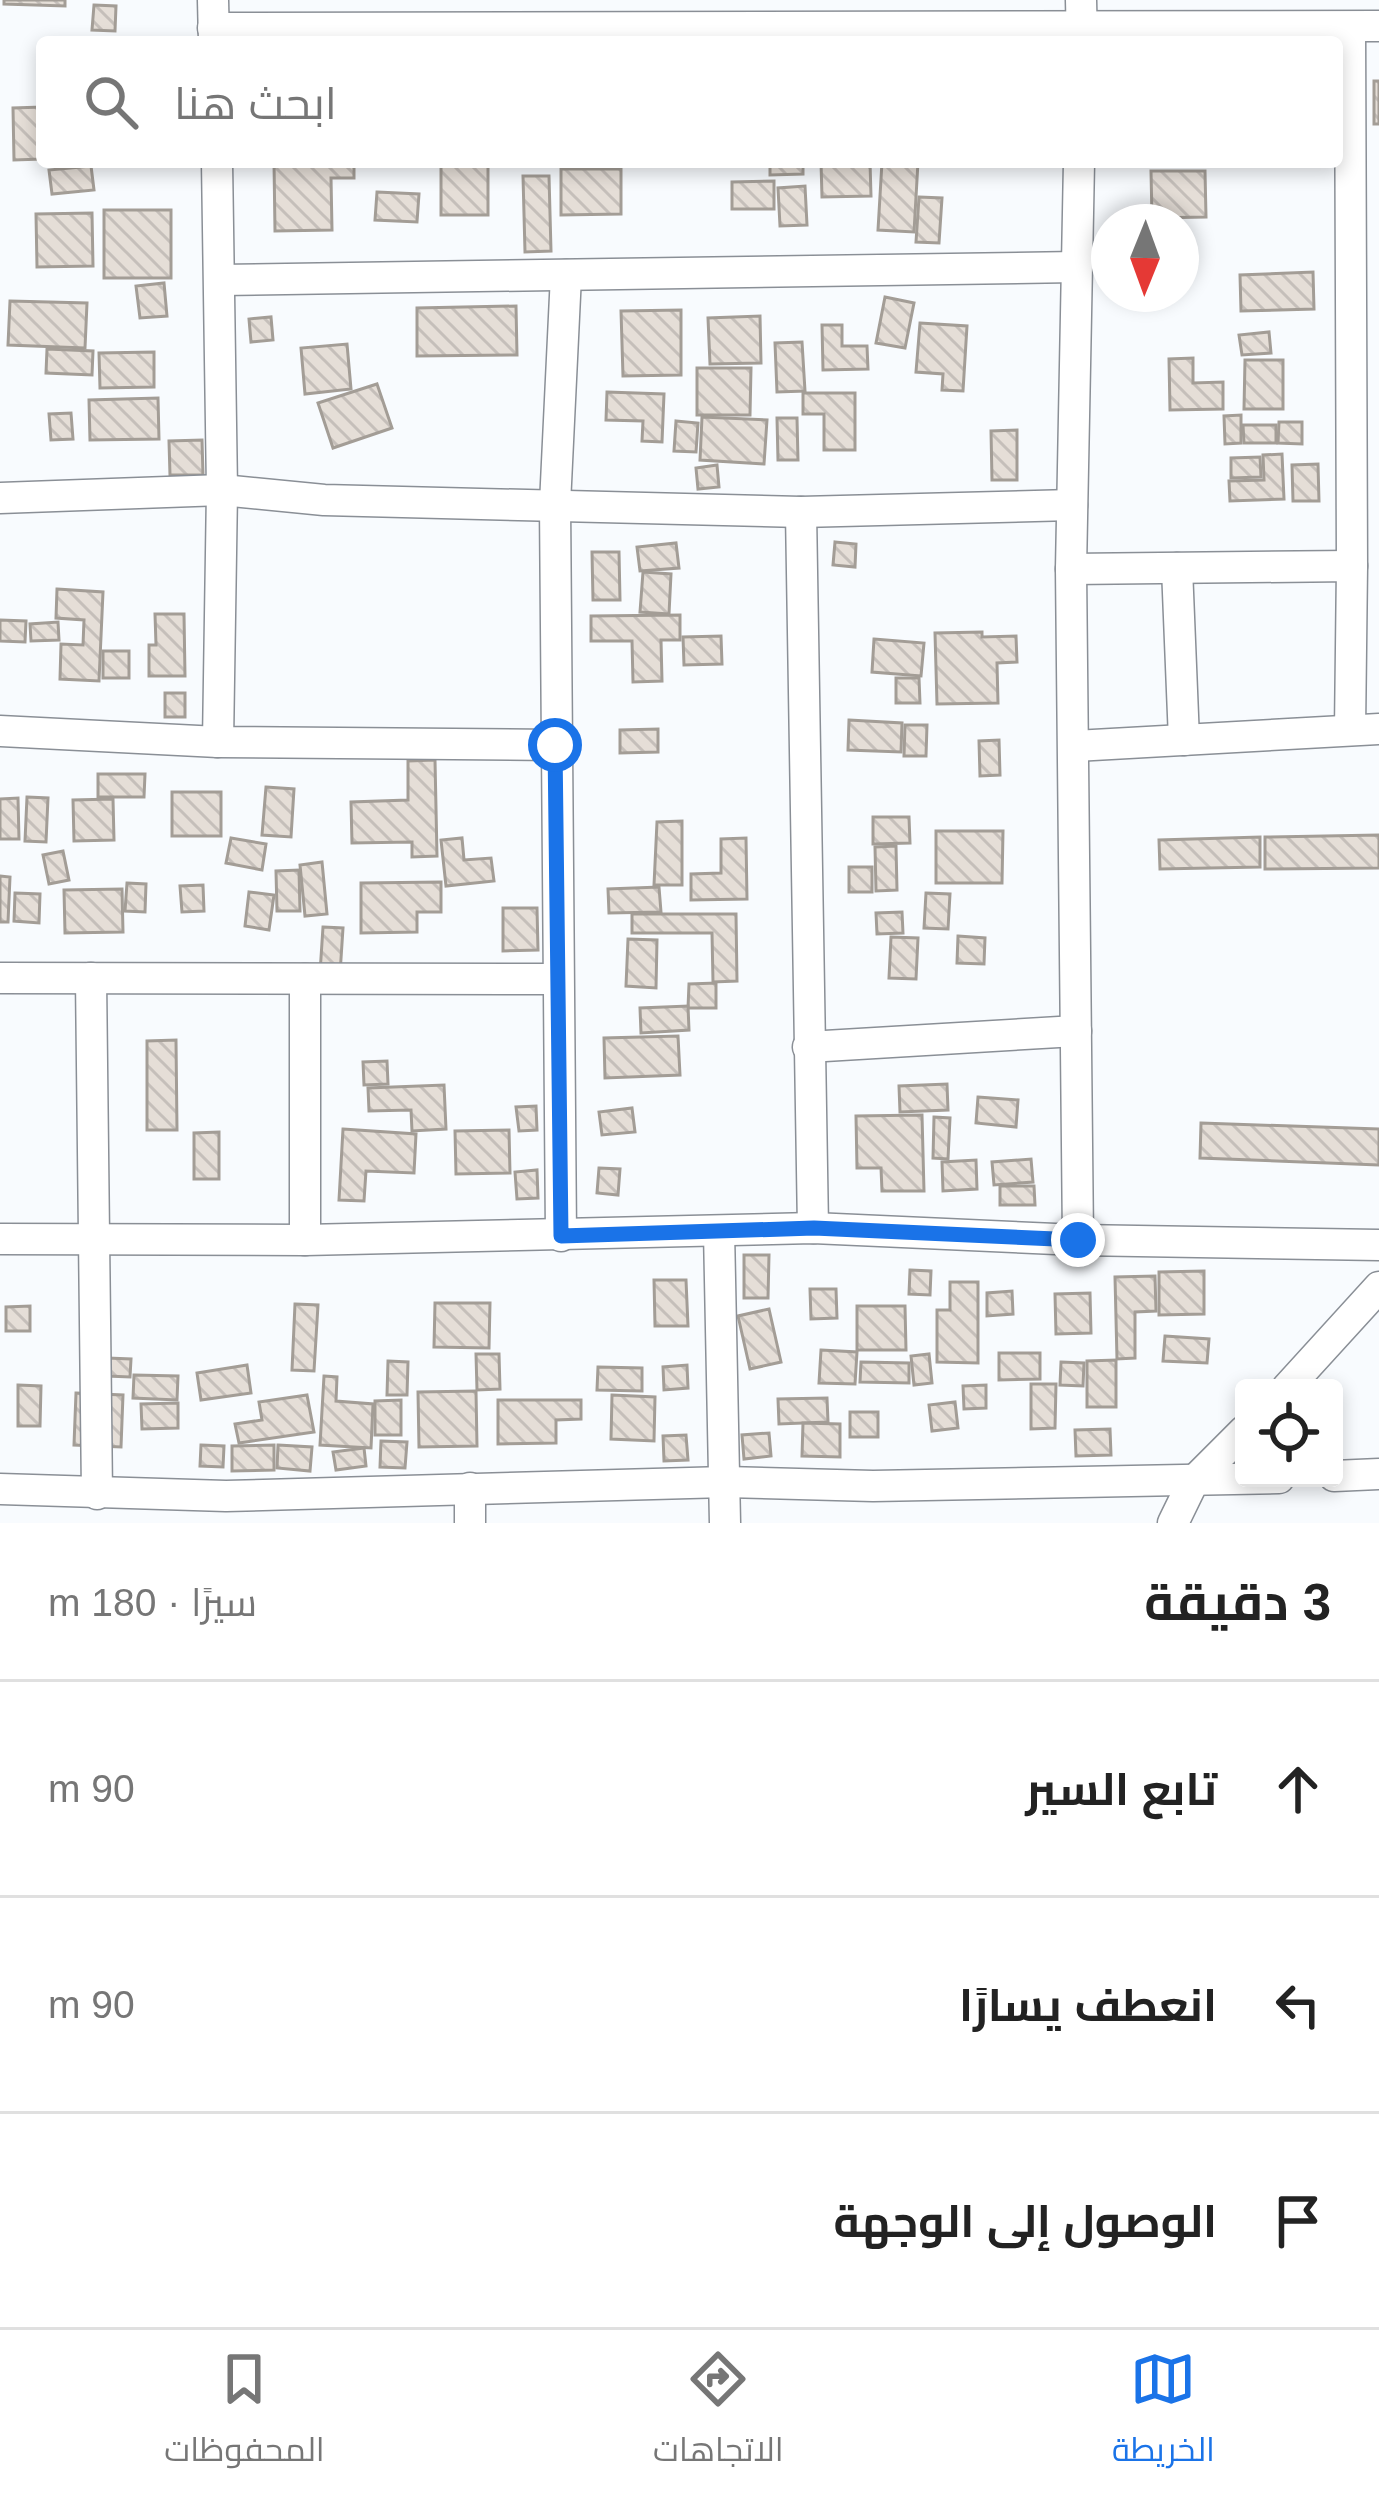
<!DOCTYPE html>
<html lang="ar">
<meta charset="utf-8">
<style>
:root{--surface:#fff;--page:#f2f2f2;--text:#222;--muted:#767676;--line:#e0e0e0;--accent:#1a73e8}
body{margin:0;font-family:Arial,Cairo,sans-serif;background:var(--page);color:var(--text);direction:rtl}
.controls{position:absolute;right:36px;bottom:36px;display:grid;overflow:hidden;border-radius:12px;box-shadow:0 6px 18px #0003}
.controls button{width:108px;height:108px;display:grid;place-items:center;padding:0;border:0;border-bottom:3px solid var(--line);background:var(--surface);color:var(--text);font:60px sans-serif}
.compass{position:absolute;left:1091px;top:204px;width:108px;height:108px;border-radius:50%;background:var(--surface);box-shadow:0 6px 18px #0003;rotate:181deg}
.stop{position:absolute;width:36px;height:36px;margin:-27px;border:9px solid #1a73e8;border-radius:50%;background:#fff}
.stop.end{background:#1a73e8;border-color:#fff;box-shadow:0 3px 12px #0008}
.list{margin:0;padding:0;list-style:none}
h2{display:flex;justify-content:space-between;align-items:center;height:156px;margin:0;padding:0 48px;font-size:51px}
h2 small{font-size:39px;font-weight:400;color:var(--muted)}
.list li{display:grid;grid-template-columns:78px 1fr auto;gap:36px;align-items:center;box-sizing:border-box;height:216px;padding:0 48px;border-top:3px solid var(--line)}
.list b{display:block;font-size:45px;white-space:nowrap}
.list em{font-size:39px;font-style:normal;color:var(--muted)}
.icon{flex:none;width:66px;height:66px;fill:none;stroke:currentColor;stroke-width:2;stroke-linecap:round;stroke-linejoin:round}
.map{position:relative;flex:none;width:1379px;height:1523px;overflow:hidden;direction:ltr}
.search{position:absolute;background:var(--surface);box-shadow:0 6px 18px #0003;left:36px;right:36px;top:36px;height:132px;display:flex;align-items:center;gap:30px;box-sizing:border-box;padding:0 42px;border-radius:12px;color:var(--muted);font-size:45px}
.sheet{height:804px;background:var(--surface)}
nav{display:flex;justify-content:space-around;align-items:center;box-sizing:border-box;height:168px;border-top:3px solid var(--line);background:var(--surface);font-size:33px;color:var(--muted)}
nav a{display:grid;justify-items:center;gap:6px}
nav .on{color:var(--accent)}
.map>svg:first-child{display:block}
</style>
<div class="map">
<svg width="1379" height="1523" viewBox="0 0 1379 1523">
<defs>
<pattern id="building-back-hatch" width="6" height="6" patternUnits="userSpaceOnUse" patternTransform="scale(3)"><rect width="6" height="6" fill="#e5ded7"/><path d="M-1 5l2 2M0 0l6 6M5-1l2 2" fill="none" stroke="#c5bfba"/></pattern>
</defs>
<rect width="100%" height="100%" fill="#f8fbfe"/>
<!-- building -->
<g fill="url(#building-back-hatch)" stroke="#a39d96" stroke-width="3">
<path d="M 4,0 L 65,0 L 65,6 L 4,4 Z"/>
<path d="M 94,5 L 116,6 L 115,31 L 92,30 Z"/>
<rect x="1374" y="81" width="5" height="43"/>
<path d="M 42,107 L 42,159 L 14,160 L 13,108 Z"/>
<path d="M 274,162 L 354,162 L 354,178 L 331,178 L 332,230 L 275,231 Z"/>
<rect x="441" y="162" width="47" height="53"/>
<path d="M 770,162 L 803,162 L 803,174 L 770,175 Z"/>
<path d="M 821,162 L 870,162 L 871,196 L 822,197 Z"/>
<path d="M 882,162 L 918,162 L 914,232 L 878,230 Z"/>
<path d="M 91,166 L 94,190 L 52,194 L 49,170 Z"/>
<path d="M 561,169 L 621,169 L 621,214 L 561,215 Z"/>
<path d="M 1151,171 L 1205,171 L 1206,217 L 1152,218 Z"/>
<path d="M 523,176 L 549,176 L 551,251 L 525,252 Z"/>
<path d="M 774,181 L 774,209 L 732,209 L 732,182 Z"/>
<path d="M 805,186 L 807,225 L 780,226 L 778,188 Z"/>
<path d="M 377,192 L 419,194 L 417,222 L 375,220 Z"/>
<path d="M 919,197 L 942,198 L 939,243 L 916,242 Z"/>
<rect x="104" y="210" width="67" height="68"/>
<path d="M 92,213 L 93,266 L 37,267 L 36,214 Z"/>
<path d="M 1313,272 L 1314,309 L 1241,311 L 1240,275 Z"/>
<path d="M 164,283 L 167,316 L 140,318 L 136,286 Z"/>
<path d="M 885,297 L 914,303 L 905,348 L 876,343 Z"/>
<path d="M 10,301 L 87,303 L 85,348 L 8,345 Z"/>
<path d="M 516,306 L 517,355 L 417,356 L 417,308 Z"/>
<path d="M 681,310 L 681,375 L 623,376 L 621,311 Z"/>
<path d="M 760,316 L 761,363 L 710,364 L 708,318 Z"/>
<path d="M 271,317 L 273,340 L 251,342 L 249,319 Z"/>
<path d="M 920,323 L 967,326 L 963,391 L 942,390 L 943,374 L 916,372 Z"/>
<path d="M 822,325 L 842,325 L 842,346 L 867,346 L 868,369 L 823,370 Z"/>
<path d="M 1269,332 L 1271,353 L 1242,355 L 1239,335 Z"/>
<path d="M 802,342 L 805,391 L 777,392 L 775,343 Z"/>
<path d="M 347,344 L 351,389 L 305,394 L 301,348 Z"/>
<path d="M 47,349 L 93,351 L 92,375 L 46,373 Z"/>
<path d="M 154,352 L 154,387 L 100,388 L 99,353 Z"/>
<path d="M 1193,358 L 1193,383 L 1223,382 L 1223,409 L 1170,410 L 1169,359 Z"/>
<path d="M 1245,360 L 1283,360 L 1283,409 L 1244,409 Z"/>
<path d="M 697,368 L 751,368 L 750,415 L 697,415 Z"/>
<path d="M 377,384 L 392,428 L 333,448 L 318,403 Z"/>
<path d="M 607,392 L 664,394 L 662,442 L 642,441 L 643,421 L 606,420 Z"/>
<path d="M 803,393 L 855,393 L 855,450 L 824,450 L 824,414 L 803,414 Z"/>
<path d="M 158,398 L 159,439 L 90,440 L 89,400 Z"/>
<path d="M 71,413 L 73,439 L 51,440 L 49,414 Z"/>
<path d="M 1241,415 L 1241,443 L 1225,444 L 1224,416 Z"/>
<path d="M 702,417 L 767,420 L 764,464 L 700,460 Z"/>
<path d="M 777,418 L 797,418 L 798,460 L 778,460 Z"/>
<path d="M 676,421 L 698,423 L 696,452 L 674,451 Z"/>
<path d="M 1279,422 L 1302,422 L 1302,444 L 1278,443 Z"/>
<path d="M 1243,425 L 1276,425 L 1276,443 L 1244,443 Z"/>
<path d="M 1017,430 L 1017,480 L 992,480 L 991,431 Z"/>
<path d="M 202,440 L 203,475 L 170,475 L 169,441 Z"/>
<path d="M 1282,454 L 1284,499 L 1230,501 L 1229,481 L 1264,480 L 1263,455 Z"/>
<path d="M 1260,457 L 1261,477 L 1231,478 L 1231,458 Z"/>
<path d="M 1318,464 L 1319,501 L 1293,501 L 1292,465 Z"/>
<path d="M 717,465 L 719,487 L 698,489 L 696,468 Z"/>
<path d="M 835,542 L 856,544 L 855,567 L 833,565 Z"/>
<path d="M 676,543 L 679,568 L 640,571 L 637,547 Z"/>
<path d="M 592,552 L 619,552 L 620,600 L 593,600 Z"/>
<path d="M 643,572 L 671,574 L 669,614 L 640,612 Z"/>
<path d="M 57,589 L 103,592 L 99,681 L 60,679 L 61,644 L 83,645 L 84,620 L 56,618 Z"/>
<path d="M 155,614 L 184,614 L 185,676 L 149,676 L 149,645 L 156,645 Z"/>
<path d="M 680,615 L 680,640 L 661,640 L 662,681 L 633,682 L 632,641 L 591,641 L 591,616 Z"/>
<path d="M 0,620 L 26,621 L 25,642 L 0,641 Z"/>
<path d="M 58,622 L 59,640 L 31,641 L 30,624 Z"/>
<path d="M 982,632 L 982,637 L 1016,636 L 1017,662 L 997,663 L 998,703 L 937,704 L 935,633 Z"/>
<path d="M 721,636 L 722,664 L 684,665 L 683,637 Z"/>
<path d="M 874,639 L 924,643 L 921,676 L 872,672 Z"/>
<rect x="103" y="651" width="26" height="27"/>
<path d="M 896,678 L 919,678 L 920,703 L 896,703 Z"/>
<rect x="165" y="693" width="20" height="24"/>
<path d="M 849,720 L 902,723 L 901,752 L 848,750 Z"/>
<path d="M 905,725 L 927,725 L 926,756 L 904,756 Z"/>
<path d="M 658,729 L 658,752 L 620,753 L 620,730 Z"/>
<path d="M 999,740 L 1000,775 L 980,776 L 979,741 Z"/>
<path d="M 435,760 L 437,856 L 412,857 L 412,842 L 352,843 L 351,802 L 408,800 L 408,761 Z"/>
<path d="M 98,774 L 145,774 L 144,797 L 98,797 Z"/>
<path d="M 266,787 L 294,789 L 291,837 L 262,835 Z"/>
<rect x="172" y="792" width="49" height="44"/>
<path d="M 27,797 L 48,798 L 46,842 L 25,841 Z"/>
<path d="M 18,798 L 19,839 L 0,839 L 0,799 Z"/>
<path d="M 113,799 L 114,840 L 74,841 L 73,800 Z"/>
<path d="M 873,817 L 909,817 L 910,843 L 873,844 Z"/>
<path d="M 682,821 L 682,885 L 654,885 L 657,822 Z"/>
<path d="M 936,831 L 1003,831 L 1002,883 L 936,883 Z"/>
<path d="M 1379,835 L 1379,868 L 1265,869 L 1265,837 Z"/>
<path d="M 1260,837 L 1260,867 L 1160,869 L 1159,840 Z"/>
<path d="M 231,838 L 266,844 L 262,870 L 226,863 Z"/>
<path d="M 462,838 L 464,860 L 491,858 L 494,881 L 446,886 L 441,840 Z"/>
<path d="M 746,838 L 747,899 L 691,900 L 691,874 L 721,873 L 721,839 Z"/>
<path d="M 896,846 L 897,890 L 876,891 L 875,847 Z"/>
<path d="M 63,851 L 69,880 L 49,884 L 43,855 Z"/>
<path d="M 322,862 L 327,914 L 305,916 L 300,865 Z"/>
<rect x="849" y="867" width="23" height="25"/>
<path d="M 299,870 L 300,911 L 277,911 L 276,871 Z"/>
<path d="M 0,876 L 10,877 L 8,922 L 0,922 Z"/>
<path d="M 441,882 L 441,912 L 417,912 L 417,932 L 361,933 L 361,883 Z"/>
<path d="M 127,883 L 146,884 L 145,912 L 125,911 Z"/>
<path d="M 203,885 L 204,911 L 182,912 L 180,886 Z"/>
<path d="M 659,887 L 661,912 L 609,913 L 608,889 Z"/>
<path d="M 122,889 L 123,932 L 65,933 L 64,890 Z"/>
<path d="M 249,892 L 274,895 L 269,930 L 245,926 Z"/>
<path d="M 15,893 L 40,894 L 39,923 L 14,921 Z"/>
<path d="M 926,893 L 950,894 L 948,929 L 924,928 Z"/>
<path d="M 503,908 L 537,908 L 538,950 L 503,951 Z"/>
<path d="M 902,912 L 903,933 L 877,934 L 876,913 Z"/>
<path d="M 632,914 L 736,914 L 737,981 L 713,982 L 712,933 L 632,933 Z"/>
<path d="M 323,927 L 343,928 L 340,974 L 320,973 Z"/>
<path d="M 958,936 L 985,938 L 984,964 L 957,963 Z"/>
<path d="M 891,937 L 918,938 L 916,979 L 889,978 Z"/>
<path d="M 628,939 L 657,940 L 656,988 L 626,986 Z"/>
<path d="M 716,983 L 716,1008 L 688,1008 L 689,984 Z"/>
<path d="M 688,1006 L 689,1030 L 641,1033 L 640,1008 Z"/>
<path d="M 678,1036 L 680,1075 L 605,1078 L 604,1038 Z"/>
<path d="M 176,1040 L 177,1130 L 147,1130 L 147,1041 Z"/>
<path d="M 387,1061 L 388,1084 L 364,1085 L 363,1062 Z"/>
<path d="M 947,1084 L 948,1110 L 900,1112 L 899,1086 Z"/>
<path d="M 444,1085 L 446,1129 L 412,1131 L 411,1110 L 369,1111 L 368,1088 Z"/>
<path d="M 978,1097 L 1018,1100 L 1016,1127 L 976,1123 Z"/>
<path d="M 536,1106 L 537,1130 L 519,1131 L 516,1107 Z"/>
<path d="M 632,1108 L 635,1132 L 602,1135 L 599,1112 Z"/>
<path d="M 922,1115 L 924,1191 L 882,1191 L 881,1168 L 857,1168 L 856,1116 Z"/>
<path d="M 934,1117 L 950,1118 L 948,1159 L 933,1158 Z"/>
<path d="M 1201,1123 L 1379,1129 L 1379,1165 L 1200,1158 Z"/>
<path d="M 343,1129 L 416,1134 L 414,1173 L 366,1171 L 364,1201 L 339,1200 Z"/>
<path d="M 509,1130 L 510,1173 L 456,1174 L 455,1131 Z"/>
<path d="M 219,1132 L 219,1179 L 194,1179 L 194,1133 Z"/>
<path d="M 1031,1159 L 1033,1182 L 994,1185 L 992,1162 Z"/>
<path d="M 976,1160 L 977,1189 L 943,1191 L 942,1162 Z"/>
<path d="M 599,1168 L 620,1169 L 618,1195 L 597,1193 Z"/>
<path d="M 537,1170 L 538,1198 L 517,1199 L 515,1172 Z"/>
<path d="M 1000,1186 L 1034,1186 L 1035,1205 L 1000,1205 Z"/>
<path d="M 744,1255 L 769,1255 L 768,1298 L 744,1298 Z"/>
<path d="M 910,1270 L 931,1271 L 930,1295 L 909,1294 Z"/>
<path d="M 1204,1271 L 1204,1314 L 1159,1315 L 1159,1272 Z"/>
<path d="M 1155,1276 L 1156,1311 L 1135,1312 L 1135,1358 L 1117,1359 L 1115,1277 Z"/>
<path d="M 654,1280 L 686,1280 L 688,1326 L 655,1326 Z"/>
<path d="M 950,1282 L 978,1282 L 978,1363 L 937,1362 L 937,1310 L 950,1310 Z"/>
<path d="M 810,1289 L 836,1289 L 837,1318 L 811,1319 Z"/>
<path d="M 1012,1291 L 1013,1314 L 987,1316 L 987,1293 Z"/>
<path d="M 1090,1293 L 1091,1333 L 1056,1334 L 1055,1294 Z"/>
<path d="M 435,1303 L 490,1303 L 489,1348 L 434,1347 Z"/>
<path d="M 295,1304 L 318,1305 L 314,1371 L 292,1370 Z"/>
<path d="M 30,1306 L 30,1331 L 6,1331 L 6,1307 Z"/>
<path d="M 857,1306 L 905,1306 L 906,1350 L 857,1350 Z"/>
<path d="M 769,1309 L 781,1362 L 750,1369 L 738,1316 Z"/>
<path d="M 1165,1336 L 1209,1339 L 1207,1363 L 1163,1361 Z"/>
<path d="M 821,1350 L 857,1352 L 855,1384 L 819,1383 Z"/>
<path d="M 999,1353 L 1040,1353 L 1040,1379 L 999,1380 Z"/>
<path d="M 476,1354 L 499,1354 L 500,1389 L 477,1390 Z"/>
<path d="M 929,1354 L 932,1383 L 914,1385 L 911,1356 Z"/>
<path d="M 107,1358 L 131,1359 L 130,1377 L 107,1376 Z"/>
<path d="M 1116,1360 L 1116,1407 L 1087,1407 L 1087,1361 Z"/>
<path d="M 388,1361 L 408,1362 L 407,1395 L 387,1395 Z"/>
<path d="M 861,1362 L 909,1363 L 909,1383 L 860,1382 Z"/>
<path d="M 1061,1362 L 1084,1363 L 1083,1386 L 1060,1385 Z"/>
<path d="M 247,1365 L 251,1393 L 201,1400 L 197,1373 Z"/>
<path d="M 687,1365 L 688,1388 L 664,1390 L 663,1367 Z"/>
<path d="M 598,1367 L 642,1368 L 642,1391 L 597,1390 Z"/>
<path d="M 134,1375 L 178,1376 L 177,1400 L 133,1398 Z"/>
<path d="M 324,1376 L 337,1377 L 336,1401 L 373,1404 L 371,1448 L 320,1445 Z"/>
<path d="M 1031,1384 L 1056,1384 L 1055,1428 L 1031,1429 Z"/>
<path d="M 18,1385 L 41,1386 L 40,1426 L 18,1426 Z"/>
<path d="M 986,1385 L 986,1408 L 964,1409 L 963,1386 Z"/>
<path d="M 476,1391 L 477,1446 L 419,1447 L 418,1392 Z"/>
<path d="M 76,1393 L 123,1395 L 121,1447 L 74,1445 Z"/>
<path d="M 307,1395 L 314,1432 L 239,1443 L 235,1424 L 262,1420 L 259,1402 Z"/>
<path d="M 612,1395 L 655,1397 L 654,1441 L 611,1439 Z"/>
<path d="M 827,1398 L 828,1422 L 779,1424 L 778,1399 Z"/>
<path d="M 401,1400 L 401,1435 L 375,1435 L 375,1401 Z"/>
<path d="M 498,1400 L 581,1400 L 581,1419 L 556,1420 L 556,1443 L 498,1444 Z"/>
<path d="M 955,1402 L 958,1428 L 932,1431 L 929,1405 Z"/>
<path d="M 178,1403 L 178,1428 L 142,1429 L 141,1404 Z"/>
<rect x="850" y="1412" width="28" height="25"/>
<path d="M 803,1423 L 840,1424 L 840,1457 L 802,1456 Z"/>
<path d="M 1110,1429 L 1111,1455 L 1076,1456 L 1075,1430 Z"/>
<path d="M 769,1433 L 771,1456 L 744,1459 L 742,1435 Z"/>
<path d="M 686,1435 L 688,1460 L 664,1461 L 663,1436 Z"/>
<path d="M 381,1441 L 407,1442 L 405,1468 L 380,1467 Z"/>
<path d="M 201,1445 L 224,1446 L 223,1467 L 200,1466 Z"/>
<path d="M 274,1445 L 274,1470 L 232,1471 L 232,1446 Z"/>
<path d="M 278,1445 L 312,1447 L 310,1471 L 277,1468 Z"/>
<path d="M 364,1448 L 366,1466 L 336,1470 L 333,1452 Z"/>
</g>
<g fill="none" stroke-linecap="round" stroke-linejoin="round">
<defs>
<g id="street">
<path d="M 213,0 L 214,42"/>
<path d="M 1081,0 L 1082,42"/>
<path d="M 1350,27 L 1352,566"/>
<path d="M 213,28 L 1379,26"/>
<path d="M 217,162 L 222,490 L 218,742"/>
<path d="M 220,280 L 1076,267"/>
<path d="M 0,498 L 222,490 L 324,500 L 801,512 L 1072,505"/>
<path d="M 801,512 L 813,1228"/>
<path d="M 1177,568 L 1184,740"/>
<path d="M 1071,569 L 1352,566 L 1350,730"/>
<path d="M 0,731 L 218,742 L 555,745"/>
<path d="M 1075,746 L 1379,729"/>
<path d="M 0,978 L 557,979"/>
<path d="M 91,978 L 97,1494"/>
<path d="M 305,979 L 305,1240"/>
<path d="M 808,1047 L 1076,1031"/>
<path d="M 719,1231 L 725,1523"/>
<path d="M 561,1236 L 555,504 L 566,275"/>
<path d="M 0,1239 L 305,1240 L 813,1228 L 1078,1240 L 1379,1245"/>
<path d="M 1078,1240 L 1071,569 L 1079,162"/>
<path d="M 1287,1388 L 1379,1287"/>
<path d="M 1334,1476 L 1379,1474"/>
<path d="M 470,1488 L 470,1523"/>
<path d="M 0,1489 L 226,1496 L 726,1482 L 873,1486 L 1279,1478"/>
<path d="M 1173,1523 L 1193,1482 L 1244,1431"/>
</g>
</defs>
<!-- street casing -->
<use href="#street" stroke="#8a8f96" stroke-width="33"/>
<!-- street -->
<use href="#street" stroke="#fff" stroke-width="30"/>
</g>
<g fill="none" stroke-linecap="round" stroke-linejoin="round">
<!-- route -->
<path stroke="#1a73e8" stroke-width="15" d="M 555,745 L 561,1236 L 814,1228 L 1078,1240"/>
</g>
</svg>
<div class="controls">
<button><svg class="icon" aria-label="locate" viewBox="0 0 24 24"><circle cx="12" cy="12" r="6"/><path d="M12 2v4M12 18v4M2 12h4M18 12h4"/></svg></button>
</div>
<svg class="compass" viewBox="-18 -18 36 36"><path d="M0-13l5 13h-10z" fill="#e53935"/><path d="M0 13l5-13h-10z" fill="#767676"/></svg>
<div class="stop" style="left:555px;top:745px"></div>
<div class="stop end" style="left:1078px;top:1240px"></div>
<div class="search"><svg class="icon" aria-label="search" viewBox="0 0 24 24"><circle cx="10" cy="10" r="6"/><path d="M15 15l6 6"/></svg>ابحث هنا</div>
</div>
<section class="sheet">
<h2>3 دقيقة<small>سيرًا · 180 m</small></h2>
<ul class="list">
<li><svg class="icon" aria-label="ahead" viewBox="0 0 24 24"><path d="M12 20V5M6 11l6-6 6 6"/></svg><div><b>تابع السير</b></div><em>90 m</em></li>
<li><svg class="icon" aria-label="left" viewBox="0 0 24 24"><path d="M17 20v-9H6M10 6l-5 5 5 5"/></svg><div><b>انعطف يسارًا</b></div><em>90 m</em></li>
<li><svg class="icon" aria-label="arrive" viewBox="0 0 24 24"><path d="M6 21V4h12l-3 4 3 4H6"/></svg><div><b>الوصول إلى الوجهة</b></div></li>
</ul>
</section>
<nav>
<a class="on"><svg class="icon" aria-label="map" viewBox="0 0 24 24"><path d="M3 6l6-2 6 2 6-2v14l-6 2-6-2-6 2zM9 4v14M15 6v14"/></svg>الخريطة</a>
<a><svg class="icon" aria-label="directions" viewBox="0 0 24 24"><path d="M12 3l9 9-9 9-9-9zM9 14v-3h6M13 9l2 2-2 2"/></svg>الاتجاهات</a>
<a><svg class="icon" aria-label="saved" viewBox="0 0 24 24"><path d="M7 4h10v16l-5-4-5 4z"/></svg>المحفوظات</a>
</nav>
